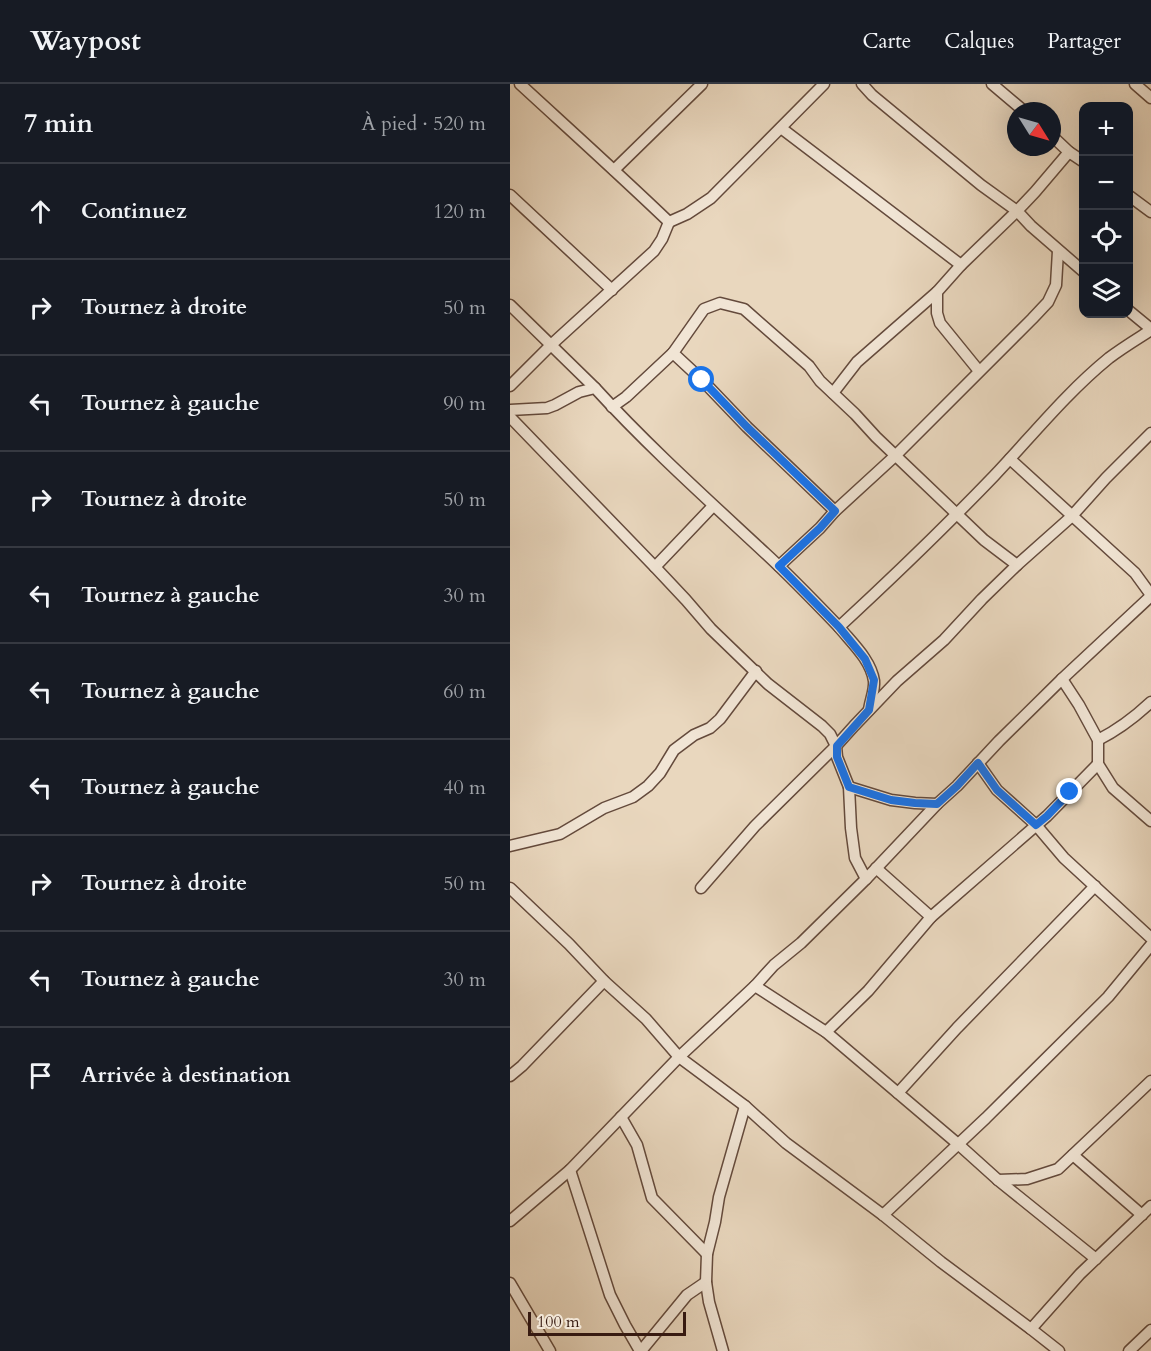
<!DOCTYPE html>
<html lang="fr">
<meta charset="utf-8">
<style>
:root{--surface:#171b24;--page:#242831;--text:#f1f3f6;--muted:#9ea1a6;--line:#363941}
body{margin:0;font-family:Cardo,serif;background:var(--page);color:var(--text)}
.controls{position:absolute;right:18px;top:18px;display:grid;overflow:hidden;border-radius:12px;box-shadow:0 6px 24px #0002}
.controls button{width:54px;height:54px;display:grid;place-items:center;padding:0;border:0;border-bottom:2px solid var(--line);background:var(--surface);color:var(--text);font:30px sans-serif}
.compass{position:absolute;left:497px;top:18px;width:54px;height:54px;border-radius:50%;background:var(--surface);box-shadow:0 6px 24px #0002;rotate:127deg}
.scale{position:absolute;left:18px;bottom:15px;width:158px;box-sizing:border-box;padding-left:6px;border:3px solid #381b11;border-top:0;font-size:16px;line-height:21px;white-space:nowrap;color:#381b11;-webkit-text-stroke:4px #f1e5d5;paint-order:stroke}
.stop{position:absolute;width:18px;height:18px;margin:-14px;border:4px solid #1a73e8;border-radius:50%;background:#fff}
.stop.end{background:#1a73e8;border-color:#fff;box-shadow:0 2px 6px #0008}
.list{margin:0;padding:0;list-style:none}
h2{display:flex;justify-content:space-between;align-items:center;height:78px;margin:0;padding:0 24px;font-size:26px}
h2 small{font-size:20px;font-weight:400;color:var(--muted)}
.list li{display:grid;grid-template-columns:39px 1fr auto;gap:18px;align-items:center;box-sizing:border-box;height:96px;padding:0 24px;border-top:2px solid var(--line)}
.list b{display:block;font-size:22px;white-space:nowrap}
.list em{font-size:20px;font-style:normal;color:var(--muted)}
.icon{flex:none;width:33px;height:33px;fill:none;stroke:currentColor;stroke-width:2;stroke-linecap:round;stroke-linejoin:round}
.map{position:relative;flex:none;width:641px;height:1267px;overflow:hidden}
header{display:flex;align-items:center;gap:36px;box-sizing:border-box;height:84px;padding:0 30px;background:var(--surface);border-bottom:2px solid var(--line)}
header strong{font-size:28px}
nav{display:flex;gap:33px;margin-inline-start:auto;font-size:21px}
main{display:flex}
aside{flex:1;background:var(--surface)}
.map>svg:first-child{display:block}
</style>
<header>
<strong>Waypost</strong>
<nav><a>Carte</a><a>Calques</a><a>Partager</a></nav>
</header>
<main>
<aside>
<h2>7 min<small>À pied · 520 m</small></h2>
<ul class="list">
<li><svg class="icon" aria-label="ahead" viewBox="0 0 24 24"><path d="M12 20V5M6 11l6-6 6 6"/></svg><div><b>Continuez</b></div><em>120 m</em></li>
<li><svg class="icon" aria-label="right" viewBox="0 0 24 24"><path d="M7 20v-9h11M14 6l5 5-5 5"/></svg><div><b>Tournez à droite</b></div><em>50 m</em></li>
<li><svg class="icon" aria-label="left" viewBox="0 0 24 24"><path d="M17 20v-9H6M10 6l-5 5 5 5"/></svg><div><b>Tournez à gauche</b></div><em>90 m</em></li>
<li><svg class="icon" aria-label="right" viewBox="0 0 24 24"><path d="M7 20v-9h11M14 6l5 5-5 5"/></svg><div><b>Tournez à droite</b></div><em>50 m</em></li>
<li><svg class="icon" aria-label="left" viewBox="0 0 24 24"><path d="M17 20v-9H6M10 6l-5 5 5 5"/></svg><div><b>Tournez à gauche</b></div><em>30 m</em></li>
<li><svg class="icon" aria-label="left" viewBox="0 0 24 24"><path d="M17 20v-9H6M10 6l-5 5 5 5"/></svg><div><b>Tournez à gauche</b></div><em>60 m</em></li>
<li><svg class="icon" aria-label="left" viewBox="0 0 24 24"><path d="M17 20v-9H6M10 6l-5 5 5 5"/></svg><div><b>Tournez à gauche</b></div><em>40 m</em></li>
<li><svg class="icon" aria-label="right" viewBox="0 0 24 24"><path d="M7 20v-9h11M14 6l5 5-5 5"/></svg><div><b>Tournez à droite</b></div><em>50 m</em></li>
<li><svg class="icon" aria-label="left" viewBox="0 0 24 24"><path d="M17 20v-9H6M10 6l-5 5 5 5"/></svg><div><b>Tournez à gauche</b></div><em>30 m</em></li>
<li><svg class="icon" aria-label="arrive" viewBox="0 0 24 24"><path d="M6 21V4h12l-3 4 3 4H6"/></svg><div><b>Arrivée à destination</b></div></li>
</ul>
</aside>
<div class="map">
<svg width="641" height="1267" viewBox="0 0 641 1267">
<rect width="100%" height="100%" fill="#e9d7be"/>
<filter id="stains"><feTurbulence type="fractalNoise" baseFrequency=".00333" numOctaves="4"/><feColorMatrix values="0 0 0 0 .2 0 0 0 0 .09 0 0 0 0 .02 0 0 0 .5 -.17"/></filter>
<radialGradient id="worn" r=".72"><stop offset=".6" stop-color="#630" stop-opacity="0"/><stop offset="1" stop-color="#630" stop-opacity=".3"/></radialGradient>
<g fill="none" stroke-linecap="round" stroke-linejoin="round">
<defs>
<g id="minor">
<path d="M 352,0 L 362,11 L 471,101 L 507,127 L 451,181 L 427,208 L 427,229 L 430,239 L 469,287"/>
<path d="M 482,0 L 514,27"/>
<path d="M 625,0 L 641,14"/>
<path d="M 271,44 L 451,181"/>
<path d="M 542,52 L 559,68 L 574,78"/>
<path d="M 559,68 L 525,108 L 507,127 L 521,142 L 574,188"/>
<path d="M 104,86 L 192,0"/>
<path d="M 0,111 L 102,206"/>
<path d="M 618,111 L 641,128"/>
<path d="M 159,138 L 177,130 L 201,114 L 314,0"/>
<path d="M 0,221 L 85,304"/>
<path d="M 618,226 L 641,245"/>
<path d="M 0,302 L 42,260 L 144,167 L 152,155 L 159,138 C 110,91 60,46 10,0"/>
<path d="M 323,309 L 347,278 L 427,208"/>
<path d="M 102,323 L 116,313 L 163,269"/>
<path d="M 0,326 L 37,324 L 45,321 L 69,308 L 85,304 C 138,362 197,415 255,469 C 281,493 305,518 329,543 C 382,494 434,444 484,392 C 521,353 556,309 599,274 C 612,264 627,255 641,246"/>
<path d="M 0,333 L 145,483 L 176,516 L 201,545 L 258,600 L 312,642 L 320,650 L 326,662 L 327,673 L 339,703 L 341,744 L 345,774 L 356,795"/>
<path d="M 500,375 L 625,489 L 641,511"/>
<path d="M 325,427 L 385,372 L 522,235 L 538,218 L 546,201 L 548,167"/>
<path d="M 269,482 L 310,444 L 325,427 L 237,343 L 192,296 L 163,269 L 194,225 L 210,219 L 234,225 L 299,282 L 310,297 L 345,330 L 366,353 L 474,456 L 507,481"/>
<path d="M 145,483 L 203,422"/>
<path d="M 329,543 C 342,559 361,576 364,597 C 365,606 360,617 359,626"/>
<path d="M 552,595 L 569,621 L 588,656 L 588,680 L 603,704 L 641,737"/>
<path d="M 588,656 C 608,646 625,633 641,618"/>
<path d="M 468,679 L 487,706 L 526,741 L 554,774 L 641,854"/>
<path d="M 339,703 L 381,716 L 405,719 L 427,720"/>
<path d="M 0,762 L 50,750 L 94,724 L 123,713 L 138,702 L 150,689 L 164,666 L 184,651 L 200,644 L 210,635 L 246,587"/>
<path d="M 0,804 L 59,860 L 94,897 L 136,935 L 169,973 L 235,1022 L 276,1059 L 373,1131 L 431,1178 L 521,1245 L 549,1267"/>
<path d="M 191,804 L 245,742 L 326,662 L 344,642 L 387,597 L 434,556 L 472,515 L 507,481 L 561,433 L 596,394 L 641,349"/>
<path d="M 421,833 L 537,732 L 588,680"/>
<path d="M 245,902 L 316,948 L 448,1060 L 488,1096 L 586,1175"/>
<path d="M 316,948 L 358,907 L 421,833 L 366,784"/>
<path d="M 0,992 L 12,982 L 94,897"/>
<path d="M 388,1009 L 447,944 L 585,802"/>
<path d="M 111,1033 L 127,1061 L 142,1114 L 197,1170"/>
<path d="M 563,1071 L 632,1131"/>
<path d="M 60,1086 L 100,1211 L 115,1241 L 130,1267"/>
<path d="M 488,1096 L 517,1095 L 548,1085 L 641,997"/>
<path d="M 373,1131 L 476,1034 L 598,913 L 641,861"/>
<path d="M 0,1137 L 60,1086 L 169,973 L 245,902 L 264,881 L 291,859 L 356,795 L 427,720 L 447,702 L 489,657 L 552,595 L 641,512"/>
<path d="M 0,1199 L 40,1267"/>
<path d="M 521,1245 L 570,1190 L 641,1122"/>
<path d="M 131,1267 L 177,1211 L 196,1198"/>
<path d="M 213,1267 L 199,1218 L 196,1198 L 197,1170 L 205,1138 L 209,1113 L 235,1022"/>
<path d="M 619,1267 L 641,1246"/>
</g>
</defs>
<!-- minor casing -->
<use href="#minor" stroke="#644a3c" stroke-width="13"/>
<!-- minor -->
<use href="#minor" stroke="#f1e5d5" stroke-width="10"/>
</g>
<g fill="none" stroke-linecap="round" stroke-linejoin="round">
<!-- route -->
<path stroke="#1a73e8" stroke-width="8" d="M 192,296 L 237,343 L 325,427 L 310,444 L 269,482 L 329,543 L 355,575 L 364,596 L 359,626 L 327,662 L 327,673 L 339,703 L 381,716 L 405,719 L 427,720 L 447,702 L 468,679 L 487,706 L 526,741 L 537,732 L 560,708"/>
</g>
<rect width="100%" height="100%" filter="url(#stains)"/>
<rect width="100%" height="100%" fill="url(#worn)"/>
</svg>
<div class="controls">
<button>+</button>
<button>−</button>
<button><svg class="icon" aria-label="locate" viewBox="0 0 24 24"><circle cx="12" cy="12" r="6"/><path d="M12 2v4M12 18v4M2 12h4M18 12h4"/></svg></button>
<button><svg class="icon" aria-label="layers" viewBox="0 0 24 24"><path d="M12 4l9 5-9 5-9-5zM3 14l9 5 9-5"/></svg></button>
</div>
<svg class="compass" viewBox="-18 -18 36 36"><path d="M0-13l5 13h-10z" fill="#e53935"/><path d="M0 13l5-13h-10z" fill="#9ea1a6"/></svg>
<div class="scale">100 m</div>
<div class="stop" style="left:192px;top:296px"></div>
<div class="stop end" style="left:560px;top:708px"></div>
</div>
</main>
